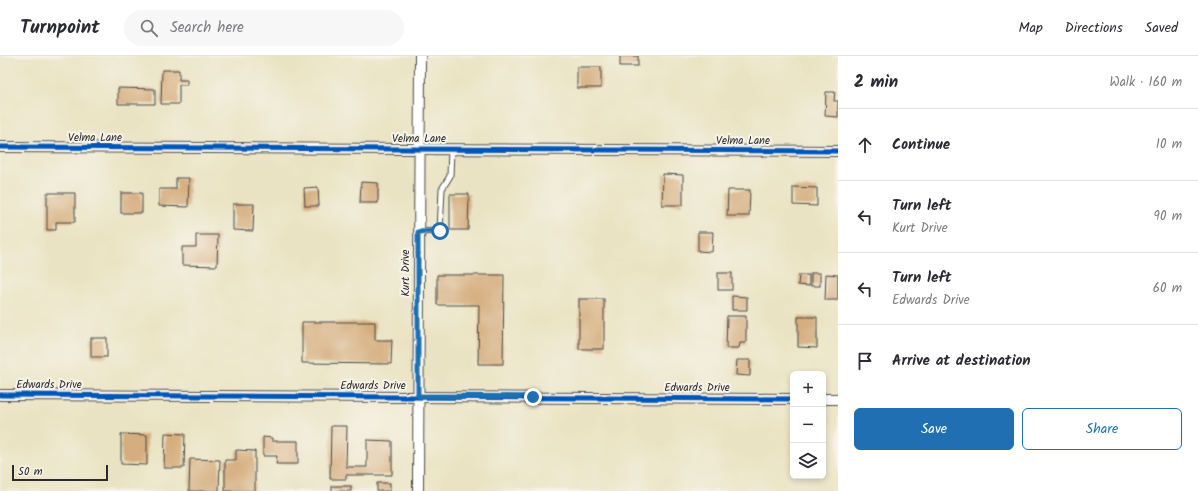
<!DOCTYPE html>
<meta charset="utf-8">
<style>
:root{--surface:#fff;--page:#f7f7f7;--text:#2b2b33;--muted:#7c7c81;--line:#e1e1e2;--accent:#1f6fb2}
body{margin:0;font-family:Kalam,sans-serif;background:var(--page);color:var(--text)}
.controls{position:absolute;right:12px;bottom:12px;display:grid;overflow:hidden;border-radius:6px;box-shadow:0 2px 6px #0003}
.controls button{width:36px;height:36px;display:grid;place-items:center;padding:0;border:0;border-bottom:1px solid var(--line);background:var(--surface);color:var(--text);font:20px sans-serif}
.scale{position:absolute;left:12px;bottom:10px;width:96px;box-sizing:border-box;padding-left:4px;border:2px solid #2b2b2b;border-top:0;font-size:11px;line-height:14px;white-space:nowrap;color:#2b2b2b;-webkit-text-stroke:3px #f7f3e8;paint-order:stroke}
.stop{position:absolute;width:12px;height:12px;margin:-9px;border:3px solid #1f6fb2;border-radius:50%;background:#fff}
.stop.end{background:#1f6fb2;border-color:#fff;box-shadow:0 1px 4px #0008}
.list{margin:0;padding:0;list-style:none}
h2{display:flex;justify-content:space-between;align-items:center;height:52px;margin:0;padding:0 16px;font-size:17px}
h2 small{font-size:13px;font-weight:400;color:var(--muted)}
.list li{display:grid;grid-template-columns:26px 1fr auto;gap:12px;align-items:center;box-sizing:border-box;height:72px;padding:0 16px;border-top:1px solid var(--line)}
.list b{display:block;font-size:15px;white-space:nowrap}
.list p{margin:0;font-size:13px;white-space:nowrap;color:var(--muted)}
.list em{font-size:13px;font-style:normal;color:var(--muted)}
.actions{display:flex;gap:8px;padding:12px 16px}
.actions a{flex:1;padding:9px 0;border:1px solid var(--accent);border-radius:6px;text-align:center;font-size:14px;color:var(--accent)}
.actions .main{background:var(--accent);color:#fff}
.icon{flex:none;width:22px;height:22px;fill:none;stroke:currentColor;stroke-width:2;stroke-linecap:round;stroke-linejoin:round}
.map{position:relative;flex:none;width:838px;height:435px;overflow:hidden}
header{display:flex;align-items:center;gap:24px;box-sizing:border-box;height:56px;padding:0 20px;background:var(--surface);border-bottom:1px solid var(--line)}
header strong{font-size:19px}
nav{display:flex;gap:22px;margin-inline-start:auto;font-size:14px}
.search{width:280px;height:36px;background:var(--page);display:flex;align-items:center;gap:10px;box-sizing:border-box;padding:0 14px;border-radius:22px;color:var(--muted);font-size:15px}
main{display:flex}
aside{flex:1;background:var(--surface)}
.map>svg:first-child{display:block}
</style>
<header>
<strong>Turnpoint</strong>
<div class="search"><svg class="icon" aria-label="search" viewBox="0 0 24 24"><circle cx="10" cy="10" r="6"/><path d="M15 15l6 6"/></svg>Search here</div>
<nav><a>Map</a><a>Directions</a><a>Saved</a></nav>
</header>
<main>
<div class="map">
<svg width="838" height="435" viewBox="0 0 838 435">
<rect width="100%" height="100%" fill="#f7f3e8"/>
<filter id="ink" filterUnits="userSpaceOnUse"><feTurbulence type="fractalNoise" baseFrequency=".025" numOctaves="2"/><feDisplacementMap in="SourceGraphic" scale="8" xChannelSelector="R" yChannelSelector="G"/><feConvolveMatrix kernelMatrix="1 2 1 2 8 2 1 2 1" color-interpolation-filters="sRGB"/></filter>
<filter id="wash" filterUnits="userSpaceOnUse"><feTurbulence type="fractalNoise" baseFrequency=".012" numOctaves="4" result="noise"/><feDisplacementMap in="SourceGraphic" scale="16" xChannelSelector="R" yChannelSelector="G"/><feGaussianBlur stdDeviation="0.9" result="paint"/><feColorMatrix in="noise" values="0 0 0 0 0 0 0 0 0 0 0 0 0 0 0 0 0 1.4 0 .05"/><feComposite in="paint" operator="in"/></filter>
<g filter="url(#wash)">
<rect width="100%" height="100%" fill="#eae3c3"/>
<g id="blocks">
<!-- building -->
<g fill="#d5ae7f">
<rect x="620" y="0" width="18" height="10"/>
<rect x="577" y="11" width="24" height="21"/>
<path d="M 162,14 L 179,14 L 179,24 L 187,24 L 187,29 L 179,29 L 179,48 L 161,48 Z"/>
<path d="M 118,32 L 155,33 L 155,48 L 118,48 Z"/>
<path d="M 826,36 L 835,36 L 834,45 L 838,45 L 838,61 L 825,60 Z"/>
<path d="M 663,118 L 683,119 L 683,149 L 662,149 Z"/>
<path d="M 176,122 L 189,122 L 188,151 L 159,150 L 159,133 L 176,133 Z"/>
<path d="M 361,126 L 378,127 L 378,147 L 360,147 Z"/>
<path d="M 318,131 L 319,150 L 305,150 L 304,132 Z"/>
<path d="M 793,131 L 817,132 L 817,150 L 793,149 Z"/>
<path d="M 728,134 L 750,134 L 749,160 L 727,160 Z"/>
<path d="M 47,137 L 75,137 L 75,166 L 56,166 L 56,174 L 47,174 Z"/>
<rect x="121" y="137" width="21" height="20"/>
<path d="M 450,138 L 469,138 L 468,174 L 450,174 Z"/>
<path d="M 233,148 L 254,148 L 253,175 L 233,174 Z"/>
<path d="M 698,176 L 713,176 L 712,196 L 698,195 Z"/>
<path d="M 196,179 L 218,179 L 217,210 L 182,209 L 182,191 L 196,191 Z"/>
<rect x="718" y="217" width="14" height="17"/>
<rect x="811" y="217" width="9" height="13"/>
<path d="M 826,218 L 838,219 L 838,244 L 825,244 Z"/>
<path d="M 437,219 L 504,219 L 503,308 L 478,308 L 479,249 L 437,249 Z"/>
<path d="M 799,219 L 809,219 L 809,230 L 798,229 Z"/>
<path d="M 732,240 L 747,241 L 747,254 L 732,254 Z"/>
<rect x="579" y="243" width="25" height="50"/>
<path d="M 727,260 L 746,260 L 746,287 L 740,287 L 739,292 L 726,292 Z"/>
<path d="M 798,261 L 817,261 L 817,292 L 798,291 Z"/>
<path d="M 302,266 L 375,266 L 375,284 L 392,284 L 391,308 L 302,307 Z"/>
<rect x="91" y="282" width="16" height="19"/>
<path d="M 737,304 L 750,304 L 750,320 L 736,319 Z"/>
<path d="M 331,370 L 347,370 L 346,411 L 367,411 L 367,384 L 392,385 L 392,419 L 346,419 L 346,423 L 330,423 Z"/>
<path d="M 165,377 L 185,378 L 184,412 L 164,412 Z"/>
<path d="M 121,378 L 147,379 L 147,409 L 121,408 Z"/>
<path d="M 263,381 L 272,382 L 272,385 L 298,385 L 298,408 L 276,408 L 277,400 L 263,400 Z"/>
<path d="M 236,394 L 255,395 L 255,435 L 225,435 L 225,404 L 236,404 Z"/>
<path d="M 190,403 L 220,404 L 219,435 L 189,435 Z"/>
<rect x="377" y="427" width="13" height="8"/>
<rect x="332" y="430" width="19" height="5"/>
</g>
</g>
</g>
<g filter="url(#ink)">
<use href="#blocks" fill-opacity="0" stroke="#484742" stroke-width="1"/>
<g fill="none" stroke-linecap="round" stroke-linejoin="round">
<defs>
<path id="service" d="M 419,176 L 440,175 L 442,133 L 450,120 L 451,93"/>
<g id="minor">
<path d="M 0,91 L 838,95"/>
<path d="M 0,339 L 793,343"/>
<path d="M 823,343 L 838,343"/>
<path d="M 418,435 L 420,0"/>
</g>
</defs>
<!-- service casing -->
<use href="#service" stroke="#484742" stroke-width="7"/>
<!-- minor casing -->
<use href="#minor" stroke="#484742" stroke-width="12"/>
<!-- service -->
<use href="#service" stroke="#fff" stroke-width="5"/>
<!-- minor -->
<use href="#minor" stroke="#fff" stroke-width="10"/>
<defs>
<g id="cycleway">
<path d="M 0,91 L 838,95"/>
<path d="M 0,339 L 793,343"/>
</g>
</defs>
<!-- cycleway casing -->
<use href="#cycleway" stroke="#f7f3e8" stroke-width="8"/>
<!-- cycleway -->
<use href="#cycleway" stroke="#0057b8" stroke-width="5"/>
</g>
</g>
<g fill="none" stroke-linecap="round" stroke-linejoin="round" filter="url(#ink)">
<!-- route -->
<path stroke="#1f6fb2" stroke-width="5" d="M 440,175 L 418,176 L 418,340 L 533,341"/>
</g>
<g text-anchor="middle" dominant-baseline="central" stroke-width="4" stroke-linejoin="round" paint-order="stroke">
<!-- street labels -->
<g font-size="11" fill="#2b2b2b" stroke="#f7f3e8">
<text x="95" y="82">Velma Lane</text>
<text x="419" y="83">Velma Lane</text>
<text x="743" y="85">Velma Lane</text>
<text transform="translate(406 217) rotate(-90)">Kurt Drive</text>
<text x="49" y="329">Edwards Drive</text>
<text x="373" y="330">Edwards Drive</text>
<text x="697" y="332">Edwards Drive</text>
</g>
</g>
</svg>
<div class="controls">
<button>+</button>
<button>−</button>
<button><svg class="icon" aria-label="layers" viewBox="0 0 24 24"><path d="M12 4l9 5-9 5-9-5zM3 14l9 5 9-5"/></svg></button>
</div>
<div class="scale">50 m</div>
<div class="stop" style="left:440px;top:175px"></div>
<div class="stop end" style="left:533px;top:341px"></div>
</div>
<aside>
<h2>2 min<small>Walk · 160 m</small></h2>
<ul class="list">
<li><svg class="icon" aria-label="ahead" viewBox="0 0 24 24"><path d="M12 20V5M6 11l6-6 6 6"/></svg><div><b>Continue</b></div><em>10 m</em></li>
<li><svg class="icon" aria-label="left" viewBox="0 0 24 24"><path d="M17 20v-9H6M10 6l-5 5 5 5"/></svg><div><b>Turn left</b><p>Kurt Drive</p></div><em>90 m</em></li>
<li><svg class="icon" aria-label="left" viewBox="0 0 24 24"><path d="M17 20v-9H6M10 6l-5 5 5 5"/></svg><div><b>Turn left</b><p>Edwards Drive</p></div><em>60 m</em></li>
<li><svg class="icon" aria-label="arrive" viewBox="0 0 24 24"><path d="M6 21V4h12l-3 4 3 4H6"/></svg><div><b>Arrive at destination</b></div></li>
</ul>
<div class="actions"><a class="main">Save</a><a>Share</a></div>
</aside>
</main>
